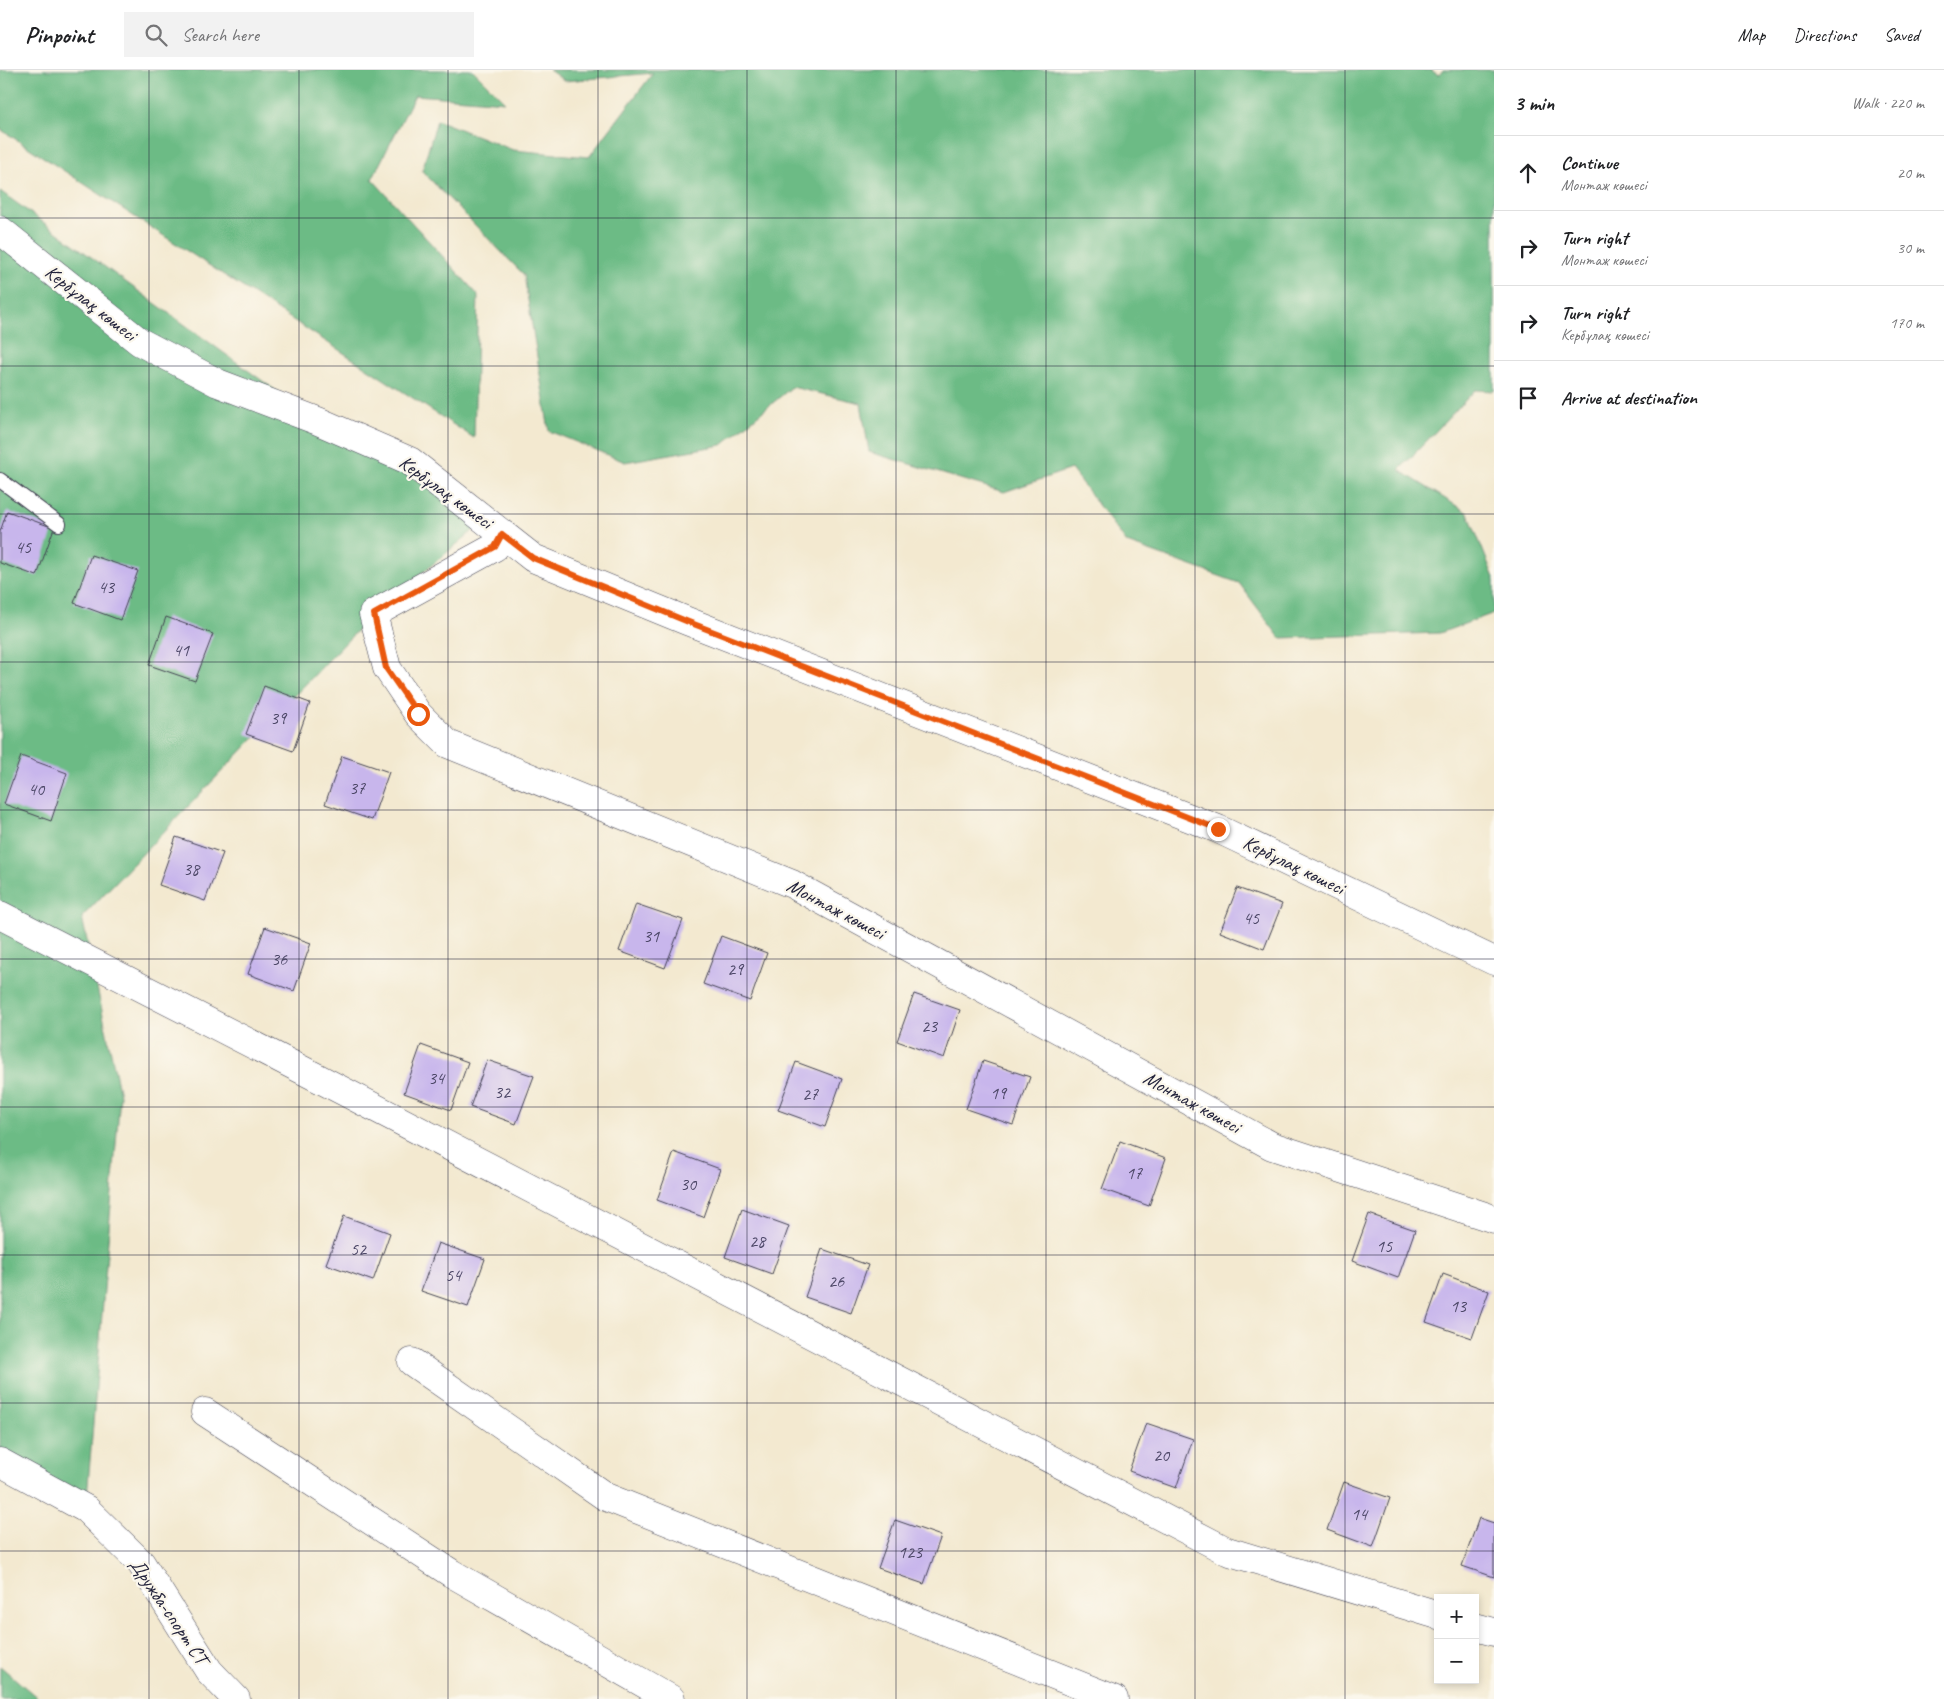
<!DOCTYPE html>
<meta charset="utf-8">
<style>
:root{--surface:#fff;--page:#f2f2f2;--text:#202124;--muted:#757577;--line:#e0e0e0}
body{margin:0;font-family:Caveat,sans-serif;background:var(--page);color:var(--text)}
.controls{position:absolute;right:15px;bottom:15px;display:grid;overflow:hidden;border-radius:0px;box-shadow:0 2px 8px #0003}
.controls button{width:45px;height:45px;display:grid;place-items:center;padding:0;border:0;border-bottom:1px solid var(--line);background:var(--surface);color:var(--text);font:25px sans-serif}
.stop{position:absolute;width:15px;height:15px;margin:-11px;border:4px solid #ea580c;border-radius:50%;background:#fff}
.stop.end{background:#ea580c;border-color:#fff;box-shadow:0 1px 5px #0008}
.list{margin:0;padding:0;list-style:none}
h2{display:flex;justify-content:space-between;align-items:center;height:65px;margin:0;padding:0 20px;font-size:21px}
h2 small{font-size:16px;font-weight:400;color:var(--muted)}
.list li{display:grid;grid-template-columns:32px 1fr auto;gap:15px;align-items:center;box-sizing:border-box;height:75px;padding:0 20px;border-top:1px solid var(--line)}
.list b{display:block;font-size:19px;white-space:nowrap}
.list p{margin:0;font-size:16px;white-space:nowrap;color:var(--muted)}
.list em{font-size:16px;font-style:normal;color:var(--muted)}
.icon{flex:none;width:28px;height:28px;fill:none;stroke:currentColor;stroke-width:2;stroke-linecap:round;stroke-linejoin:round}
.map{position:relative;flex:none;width:1494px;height:1629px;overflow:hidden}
header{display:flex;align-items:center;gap:30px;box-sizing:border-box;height:70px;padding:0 25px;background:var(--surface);border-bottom:1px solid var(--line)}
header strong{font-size:24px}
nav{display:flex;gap:28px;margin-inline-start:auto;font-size:18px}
.search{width:350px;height:45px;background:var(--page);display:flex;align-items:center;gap:12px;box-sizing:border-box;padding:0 18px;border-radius:0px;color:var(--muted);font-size:19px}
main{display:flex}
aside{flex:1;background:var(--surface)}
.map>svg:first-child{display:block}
</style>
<header>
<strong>Pinpoint</strong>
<div class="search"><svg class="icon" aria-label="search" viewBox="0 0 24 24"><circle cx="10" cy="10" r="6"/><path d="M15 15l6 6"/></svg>Search here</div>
<nav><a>Map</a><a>Directions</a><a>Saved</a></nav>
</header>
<main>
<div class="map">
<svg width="1494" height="1629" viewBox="0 0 1494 1629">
<rect width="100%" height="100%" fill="#fbf7ec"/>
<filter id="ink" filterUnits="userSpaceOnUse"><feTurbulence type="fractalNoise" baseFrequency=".02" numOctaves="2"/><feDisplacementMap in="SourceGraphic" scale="10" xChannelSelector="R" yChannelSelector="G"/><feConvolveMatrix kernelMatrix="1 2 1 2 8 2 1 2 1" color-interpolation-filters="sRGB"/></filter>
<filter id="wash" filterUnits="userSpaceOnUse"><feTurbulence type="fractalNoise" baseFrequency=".0096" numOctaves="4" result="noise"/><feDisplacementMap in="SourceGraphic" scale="20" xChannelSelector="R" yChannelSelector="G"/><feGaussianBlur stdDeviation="1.12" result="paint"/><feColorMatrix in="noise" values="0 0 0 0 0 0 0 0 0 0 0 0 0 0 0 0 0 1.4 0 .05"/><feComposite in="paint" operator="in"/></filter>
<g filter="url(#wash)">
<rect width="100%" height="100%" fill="#f3e9d0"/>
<!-- forest -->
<g fill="#6cbb85" stroke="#476e60">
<path d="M 0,0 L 473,0 L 505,32 L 415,25 L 372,109 L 478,225 L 474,368 L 0,59 Z"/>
<path d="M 549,0 L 1430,0 L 1439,5 L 1443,0 L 1494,0 L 1494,321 L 1475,320 L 1399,400 L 1468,443 L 1494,508 L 1494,543 L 1440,563 L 1280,568 L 1239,513 L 1127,473 L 1071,399 L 1004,422 L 869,382 L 861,333 L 792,317 L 722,375 L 625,392 L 549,361 L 524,205 L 422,101 L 437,50 L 513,80 L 589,87 L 653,3 L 565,11 Z"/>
<path d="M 0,121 L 318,351 L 486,450 L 373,544 L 82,847 L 120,1025 L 86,1439 L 0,1394 Z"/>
<path d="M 0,1596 L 39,1629 L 0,1629 Z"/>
</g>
<g id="blocks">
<!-- building -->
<g fill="#c8b6ec">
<path d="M 7,441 L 54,458 L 37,506 L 0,493 L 0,462 Z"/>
<path d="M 91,485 L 138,501 L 120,550 L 74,533 Z"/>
<path d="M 166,547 L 213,564 L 195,611 L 149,595 Z"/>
<path d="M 264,616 L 310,633 L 293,681 L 246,664 Z"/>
<path d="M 21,686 L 67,703 L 51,751 L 4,734 Z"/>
<path d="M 342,686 L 389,702 L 372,750 L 325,734 Z"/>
<path d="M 176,767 L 223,783 L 205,831 L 159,815 Z"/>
<path d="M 1237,818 L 1282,834 L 1264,879 L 1220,862 Z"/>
<path d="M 636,834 L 683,850 L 665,898 L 619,881 Z"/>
<path d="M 265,857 L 311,873 L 294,921 L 248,904 Z"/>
<path d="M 721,866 L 767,883 L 750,931 L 703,914 Z"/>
<path d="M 914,924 L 960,940 L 944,988 L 897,971 Z"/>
<path d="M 421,975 L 468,992 L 451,1040 L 404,1023 Z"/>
<path d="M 487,990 L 534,1006 L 516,1054 L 470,1037 Z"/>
<path d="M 983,991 L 1030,1007 L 1013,1055 L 966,1039 Z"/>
<path d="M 796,992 L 842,1009 L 825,1057 L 778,1040 Z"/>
<path d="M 1120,1071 L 1166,1088 L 1149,1136 L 1102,1119 Z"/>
<path d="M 674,1082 L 720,1099 L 703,1147 L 657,1130 Z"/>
<path d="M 742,1139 L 789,1156 L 772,1204 L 725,1187 Z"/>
<path d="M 1369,1144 L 1415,1160 L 1398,1208 L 1352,1191 Z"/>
<path d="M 344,1146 L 390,1163 L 373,1211 L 326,1194 Z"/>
<path d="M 438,1173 L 485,1189 L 468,1237 L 421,1221 Z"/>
<path d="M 822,1179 L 868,1195 L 851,1243 L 805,1227 Z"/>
<path d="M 1443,1204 L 1489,1221 L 1472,1268 L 1426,1252 Z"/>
<path d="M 1146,1353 L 1193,1369 L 1176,1418 L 1129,1401 Z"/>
<path d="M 1344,1412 L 1390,1428 L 1373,1477 L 1327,1460 Z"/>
<path d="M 1479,1448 L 1494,1453 L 1494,1507 L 1462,1496 Z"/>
<path d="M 895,1450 L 941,1466 L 924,1514 L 878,1498 Z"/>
</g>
</g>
</g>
<g filter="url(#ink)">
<use href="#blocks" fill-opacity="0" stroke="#414051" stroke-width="1"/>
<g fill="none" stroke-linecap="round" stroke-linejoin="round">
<defs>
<path id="service" d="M 0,410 L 59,454"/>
<g id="minor">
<path d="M 0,160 L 140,272 L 218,313 L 318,351 L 410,391 L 533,488 L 687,551 L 1218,759 L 1494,891"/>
<path d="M 502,464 L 495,477 L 373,544 L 387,598 L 418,644 L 448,674 L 792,814 L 1272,1076 L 1494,1149"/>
<path d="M 0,845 L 318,1008 L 1227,1481 L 1438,1545"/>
<path d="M 412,1292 L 606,1427 L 1114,1629"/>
<path d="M 205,1342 L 451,1503 L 671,1629"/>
<path d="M 0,1392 L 86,1439 L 141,1493 L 209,1601 L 236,1629"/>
<path d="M 1475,1557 L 1494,1562"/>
</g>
</defs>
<!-- service casing -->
<use href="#service" stroke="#414051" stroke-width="16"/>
<!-- minor casing -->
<use href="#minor" stroke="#414051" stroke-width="29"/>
<!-- service -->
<use href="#service" stroke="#fff" stroke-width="14"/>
<!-- minor -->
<use href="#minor" stroke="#fff" stroke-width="28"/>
</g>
</g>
<g fill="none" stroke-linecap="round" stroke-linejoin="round" filter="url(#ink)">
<!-- route -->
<path stroke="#ea580c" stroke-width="6" d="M 418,644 L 386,598 L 374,544 L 495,477 L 502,464 L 533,488 L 686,551 L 1218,759"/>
</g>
<!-- grid -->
<path fill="none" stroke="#22223b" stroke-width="1" stroke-opacity="0.55" d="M 149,0 L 149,1629M 299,0 L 299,1629M 448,0 L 448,1629M 598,0 L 598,1629M 747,0 L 747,1629M 896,0 L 896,1629M 1046,0 L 1046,1629M 1195,0 L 1195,1629M 1345,0 L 1345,1629M 0,148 L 1494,148M 0,296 L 1494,296M 0,444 L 1494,444M 0,592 L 1494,592M 0,740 L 1494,740M 0,889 L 1494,889M 0,1037 L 1494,1037M 0,1185 L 1494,1185M 0,1333 L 1494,1333M 0,1481 L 1494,1481"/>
<g text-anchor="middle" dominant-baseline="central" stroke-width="4.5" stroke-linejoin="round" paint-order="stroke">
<!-- number labels -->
<g font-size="18" fill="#4c4767">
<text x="23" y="477">45</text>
<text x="106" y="517">43</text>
<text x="181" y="580">41</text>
<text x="278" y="648">39</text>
<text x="357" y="718">37</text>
<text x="36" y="719">40</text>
<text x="191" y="799">38</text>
<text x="1251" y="848">45</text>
<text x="651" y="866">31</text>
<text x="279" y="889">36</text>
<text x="735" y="899">29</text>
<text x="929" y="956">23</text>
<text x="436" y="1008">34</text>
<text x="502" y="1022">32</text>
<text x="998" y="1023">19</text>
<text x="810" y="1024">27</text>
<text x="1134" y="1103">17</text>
<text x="688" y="1114">30</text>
<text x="757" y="1171">28</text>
<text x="1384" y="1176">15</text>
<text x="358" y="1179">52</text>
<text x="453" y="1205">54</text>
<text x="836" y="1211">26</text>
<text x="1458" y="1236">13</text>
<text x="1161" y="1385">20</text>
<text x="1359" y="1444">14</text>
<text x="910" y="1482">123</text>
</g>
<!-- street labels -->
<g font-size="20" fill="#22223b" stroke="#fbf7ec">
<text transform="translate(91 233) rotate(38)">Кербұлақ көшесі</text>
<text transform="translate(446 422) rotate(36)">Кербұлақ көшесі</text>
<text transform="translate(1294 795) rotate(26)">Кербұлақ көшесі</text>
<text transform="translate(836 839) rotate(28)">Монтаж көшесі</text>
<text transform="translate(1192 1032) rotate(29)">Монтаж көшесі</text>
<text transform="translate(169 1541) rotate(56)">Дружба-спорт СТ</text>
</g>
</g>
</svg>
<div class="controls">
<button>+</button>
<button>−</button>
</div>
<div class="stop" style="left:418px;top:644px"></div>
<div class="stop end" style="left:1218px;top:759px"></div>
</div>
<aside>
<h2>3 min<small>Walk · 220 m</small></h2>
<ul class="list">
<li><svg class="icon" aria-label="ahead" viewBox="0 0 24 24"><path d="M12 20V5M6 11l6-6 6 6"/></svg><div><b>Continue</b><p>Монтаж көшесі</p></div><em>20 m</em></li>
<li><svg class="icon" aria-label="right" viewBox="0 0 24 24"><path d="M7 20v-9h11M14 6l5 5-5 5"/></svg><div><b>Turn right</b><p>Монтаж көшесі</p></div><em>30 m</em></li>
<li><svg class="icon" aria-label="right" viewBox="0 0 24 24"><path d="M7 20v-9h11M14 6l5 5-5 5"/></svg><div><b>Turn right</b><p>Кербұлақ көшесі</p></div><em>170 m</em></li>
<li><svg class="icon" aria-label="arrive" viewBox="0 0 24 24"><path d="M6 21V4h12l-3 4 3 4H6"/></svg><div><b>Arrive at destination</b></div></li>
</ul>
</aside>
</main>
